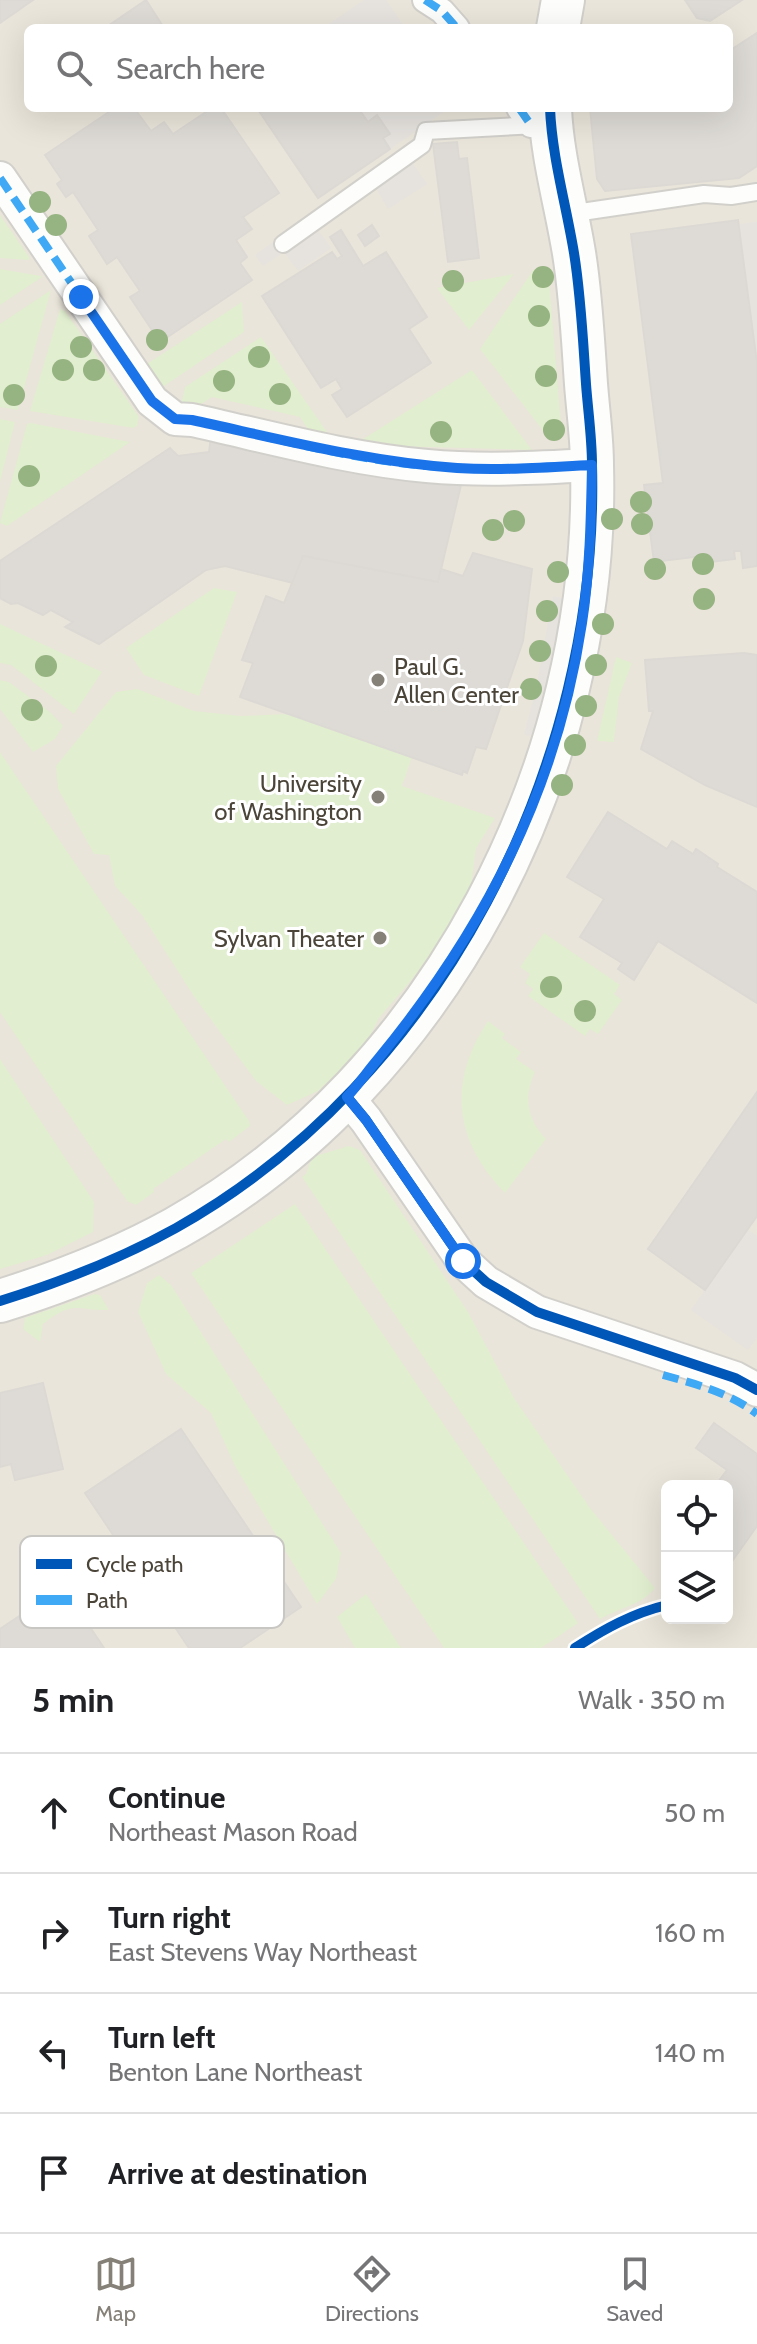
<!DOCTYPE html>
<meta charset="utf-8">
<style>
:root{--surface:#fff;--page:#f2f2f2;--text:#202124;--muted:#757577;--line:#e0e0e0;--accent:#868178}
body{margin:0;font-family:Cabin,sans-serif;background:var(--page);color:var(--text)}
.controls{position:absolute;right:24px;bottom:24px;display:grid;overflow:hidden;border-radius:12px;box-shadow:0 8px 32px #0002}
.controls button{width:72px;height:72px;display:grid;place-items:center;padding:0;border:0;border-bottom:2px solid var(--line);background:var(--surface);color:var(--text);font:40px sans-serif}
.stop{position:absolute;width:24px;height:24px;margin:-18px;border:6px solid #1a73e8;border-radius:50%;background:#fff}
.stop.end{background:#1a73e8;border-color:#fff;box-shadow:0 2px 8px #0008}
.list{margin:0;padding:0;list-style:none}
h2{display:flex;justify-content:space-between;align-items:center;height:104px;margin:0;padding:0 32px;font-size:34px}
h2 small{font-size:26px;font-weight:400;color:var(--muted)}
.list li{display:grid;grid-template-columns:52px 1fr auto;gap:24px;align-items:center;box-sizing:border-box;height:120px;padding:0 32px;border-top:2px solid var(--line)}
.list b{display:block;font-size:30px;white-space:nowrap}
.list p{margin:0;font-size:26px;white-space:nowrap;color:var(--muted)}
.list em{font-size:26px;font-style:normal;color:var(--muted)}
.icon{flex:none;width:44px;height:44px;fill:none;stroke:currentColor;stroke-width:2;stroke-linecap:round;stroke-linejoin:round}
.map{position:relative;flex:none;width:757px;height:1648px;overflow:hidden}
.search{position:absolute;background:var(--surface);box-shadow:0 8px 32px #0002;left:24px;right:24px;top:24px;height:88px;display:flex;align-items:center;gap:20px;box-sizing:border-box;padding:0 28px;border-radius:12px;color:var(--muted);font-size:30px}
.sheet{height:584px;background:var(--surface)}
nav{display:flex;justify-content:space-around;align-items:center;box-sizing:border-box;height:112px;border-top:2px solid var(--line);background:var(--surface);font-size:22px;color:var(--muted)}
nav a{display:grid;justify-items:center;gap:4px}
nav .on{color:var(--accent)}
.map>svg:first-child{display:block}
</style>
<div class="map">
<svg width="757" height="1648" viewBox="0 0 757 1648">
<rect width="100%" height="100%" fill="#f4f2ee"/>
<!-- education -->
<path fill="#eae5da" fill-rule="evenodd" d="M 0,0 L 757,0 L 757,1648 L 0,1648 ZM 28,28 L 729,28 L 729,108 L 28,108 ZM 667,1486 L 727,1486 L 727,1618 L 667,1618 Z"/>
<!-- green -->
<g fill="#e1eecf">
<path d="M 0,215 L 29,257 L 29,260 L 0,258 Z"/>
<path d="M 548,268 L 562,437 L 548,437 L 480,349 L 533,270 Z"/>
<path d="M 0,269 L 41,276 L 42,277 L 0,305 Z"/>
<path d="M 514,274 L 469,330 L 437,288 Z"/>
<path d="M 51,290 L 18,410 L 0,407 L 0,324 Z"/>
<path d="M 242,302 L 244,332 L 164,386 L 161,385 L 147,364 Z"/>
<path d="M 60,309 L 65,311 L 139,417 L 137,426 L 133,428 L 30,411 Z"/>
<path d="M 261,337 L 327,432 L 326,437 L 311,434 L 300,417 L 212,397 L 195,408 L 181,405 L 185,387 Z"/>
<path d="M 472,370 L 532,450 L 393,446 L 360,441 Z"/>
<path d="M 0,419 L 15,422 L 0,482 Z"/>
<path d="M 31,423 L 130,442 L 7,526 L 0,523 L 27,424 Z"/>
<path d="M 214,588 L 237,592 L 199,696 L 144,675 L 126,648 Z"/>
<path d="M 0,624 L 102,672 L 74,714 L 11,665 L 0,663 Z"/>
<path d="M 616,657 L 632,663 L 619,697 L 614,742 L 597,741 Z"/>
<path d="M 0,680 L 9,682 L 51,713 L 63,726 L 55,739 L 33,752 L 0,709 Z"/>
<path d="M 137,689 L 194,711 L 241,716 L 289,714 L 412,757 L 402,786 L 495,818 L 476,848 L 469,901 L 413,978 L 379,1018 L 364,1047 L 318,1091 L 287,1105 L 256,1081 L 193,995 L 142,915 L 115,886 L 109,855 L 94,854 L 58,789 L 56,766 L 116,692 Z"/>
<path d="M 0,752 L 249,1121 L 250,1126 L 229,1142 L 226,1139 L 153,1189 L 154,1192 L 136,1205 L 127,1201 L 0,1012 Z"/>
<path d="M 544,933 L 620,985 L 614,994 L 622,1000 L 598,1034 L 590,1029 L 585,1036 L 528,996 L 533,989 L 525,983 L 530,974 L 520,967 Z"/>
<path d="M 488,1021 L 505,1034 L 502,1038 L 521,1052 L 516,1059 L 535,1072 C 523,1097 527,1119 546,1139 L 505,1193 C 454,1141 447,1082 488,1021 Z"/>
<path d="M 0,1059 L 94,1202 L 93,1232 L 47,1255 L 0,1269 Z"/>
<path d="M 349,1146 L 360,1150 L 468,1312 L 514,1398 L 590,1508 L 655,1588 C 642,1605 619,1608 600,1619 L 302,1177 L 306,1174 L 312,1157 Z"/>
<path d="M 295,1204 L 578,1623 L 541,1648 L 444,1648 L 191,1273 Z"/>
<path d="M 159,1275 L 171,1285 L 341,1553 L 336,1579 L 317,1604 L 235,1466 L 211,1413 L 166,1374 L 138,1312 L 147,1283 Z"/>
<path d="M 94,1294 L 100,1295 L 109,1310 C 76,1311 75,1299 43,1324 L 40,1342 L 23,1329 L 25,1318 Z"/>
<path d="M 366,1594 L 401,1648 L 355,1648 L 337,1617 Z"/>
</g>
<!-- parking -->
<g fill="#e6e3df">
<path d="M 364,0 L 386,0 L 405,28 L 323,28 Z"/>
<path d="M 358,108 L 449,108 L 390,149 L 383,138 L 376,116 L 368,122 Z"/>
<path d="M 408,157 L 427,184 L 388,209 L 372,181 Z"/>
<path d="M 757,222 L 757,352 L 756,352 L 739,224 Z"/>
<path d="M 317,229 L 331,248 L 298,271 L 284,252 L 263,266 L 255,255 L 276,240 Z"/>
<path d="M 553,596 L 563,598 L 547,691 L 534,736 L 524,735 L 536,689 Z"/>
<path d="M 748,1230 L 757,1236 L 757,1338 L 748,1350 L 691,1310 Z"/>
</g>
<!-- building -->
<g fill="#dedbd6" stroke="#dcd9d4" stroke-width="2">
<path d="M 0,0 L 33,0 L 0,23 Z"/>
<path d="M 146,0 L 164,28 L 105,28 Z"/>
<path d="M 685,0 L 742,0 L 710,21 L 697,18 Z"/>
<path d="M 757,33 L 757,166 L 739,178 L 605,191 L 597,179 L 590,108 L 729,108 L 729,51 Z"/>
<path d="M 115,108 L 134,108 L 151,131 L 164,122 L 173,134 L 212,108 L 221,108 L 279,193 L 243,217 L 252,229 L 236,240 L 247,257 L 240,263 L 252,280 L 160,342 L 130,297 L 140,291 L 117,257 L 107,264 L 89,236 L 98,230 L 73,192 L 66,197 L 57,184 L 62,180 L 45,155 Z"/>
<path d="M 257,108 L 358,108 L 368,122 L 377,115 L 390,134 L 383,138 L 390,149 L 318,198 Z"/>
<path d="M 457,142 L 459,159 L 467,158 L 479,258 L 448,262 L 433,144 Z"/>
<path d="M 738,220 L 757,363 L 757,566 L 743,568 L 741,551 L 734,551 L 735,559 L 711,562 L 710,555 L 654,562 L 644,485 L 663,483 L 631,234 Z"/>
<path d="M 372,225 L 379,236 L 365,246 L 358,235 Z"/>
<path d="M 341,230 L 363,266 L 386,252 L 427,317 L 409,329 L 431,363 L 347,417 L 332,395 L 342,389 L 336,379 L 321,388 L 262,296 L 332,252 L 337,259 L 342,256 L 330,237 Z"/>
<path d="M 211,437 L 395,477 L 461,485 L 438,582 L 303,556 L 293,583 L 225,566 L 206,570 L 99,644 L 65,627 L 73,622 L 51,610 L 43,615 L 18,603 L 11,604 L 0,598 L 0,561 L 170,448 L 178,456 L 209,452 Z"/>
<path d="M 473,553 L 532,569 L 523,641 L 486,749 L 476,747 L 467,773 L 463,771 L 462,775 L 240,697 L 253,663 L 242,660 L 266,596 L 284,603 L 303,556 L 438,582 L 441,569 L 463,576 Z"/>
<path d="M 744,653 L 757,655 L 757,807 L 705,785 L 641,749 L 653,711 L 649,711 L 645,660 Z"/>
<path d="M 608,812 L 667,849 L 672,841 L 693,854 L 696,849 L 718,864 L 717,867 L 757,892 L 757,1003 L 658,941 L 634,980 L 618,969 L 622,963 L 580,937 L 604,899 L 567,877 Z"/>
<path d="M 757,1092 L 757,1216 L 705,1290 L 648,1249 Z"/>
<path d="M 43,1383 L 63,1469 L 15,1480 L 11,1464 L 0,1467 L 0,1393 Z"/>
<path d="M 714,1423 L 757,1454 L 757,1526 L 728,1567 L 727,1486 L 715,1486 L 727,1470 L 696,1448 Z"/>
<path d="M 181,1429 L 301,1607 L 240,1648 L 189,1648 L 85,1493 Z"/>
<path d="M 63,1587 L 104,1648 L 0,1648 L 0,1629 Z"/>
</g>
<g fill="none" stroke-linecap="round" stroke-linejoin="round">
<defs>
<g id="service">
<path d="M 568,214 L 704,194 L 731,196 L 757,192"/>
<path d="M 283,244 L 422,145 L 426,131 L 537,125"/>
</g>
<g id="pedestrian">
<path d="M 425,0 L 442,11 L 457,28"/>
<path d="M 519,108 L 531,125"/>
</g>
<g id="minor">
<path d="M 0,178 L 152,401 L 175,419 L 192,420 C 269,437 348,459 427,466 C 482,471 537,468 592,465"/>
<path d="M 347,1097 L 366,1120 L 463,1261 L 486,1282 L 537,1312 L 735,1378 L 757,1390"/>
</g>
<g id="tertiary">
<path d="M 558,28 L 563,0"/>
<path d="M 0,1301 C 61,1282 120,1259 176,1228 C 441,1079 600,765 592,465 C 592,438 588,411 586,384 C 583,341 581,296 574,253 C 566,204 552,157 550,108"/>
</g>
</defs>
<!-- service casing -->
<use href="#service" stroke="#d2d0cb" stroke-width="20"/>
<!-- pedestrian casing -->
<use href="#pedestrian" stroke="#d2d0cb" stroke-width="28"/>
<!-- minor casing -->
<use href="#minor" stroke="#d2d0cb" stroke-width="36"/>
<!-- tertiary casing -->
<use href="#tertiary" stroke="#d2d0cb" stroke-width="46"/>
<!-- service -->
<use href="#service" stroke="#fdfdfc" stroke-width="16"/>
<!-- pedestrian -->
<use href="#pedestrian" stroke="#fdfdfc" stroke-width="24"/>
<!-- minor -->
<use href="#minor" stroke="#fdfdfc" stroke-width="32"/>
<!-- tertiary -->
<use href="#tertiary" stroke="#fdfdfc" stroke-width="42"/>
<!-- quiet -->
<g stroke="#3fa9f5" stroke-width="8" stroke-dasharray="16 8" stroke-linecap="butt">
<path d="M 425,0 L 442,11 L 457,28"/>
<path d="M 519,108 L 531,125"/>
<path d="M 0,178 L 152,401 L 175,419 L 192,420 C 269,437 348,459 427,466 C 482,471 537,468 592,465"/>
<path d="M 663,1375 C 696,1384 730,1393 757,1414"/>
</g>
<defs>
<g id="cycleway">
<path d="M 347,1097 L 366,1120 L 463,1261 L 486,1282 L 537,1312 L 735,1378 L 757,1390"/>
<path d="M 0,1301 C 61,1282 120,1259 176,1228 C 441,1079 600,765 592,465 C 592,438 588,411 586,384 C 583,341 581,296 574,253 C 566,204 552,157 550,108"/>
<path d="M 575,1648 C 604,1629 633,1613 667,1605"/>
</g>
</defs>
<!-- cycleway casing -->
<use href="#cycleway" stroke="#fff" stroke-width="15"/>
<!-- cycleway -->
<use href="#cycleway" stroke="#0057b8" stroke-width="10"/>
</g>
<!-- trees -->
<g fill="#96b382">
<circle cx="40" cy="202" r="11"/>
<circle cx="56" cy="225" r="11"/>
<circle cx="543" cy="277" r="11"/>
<circle cx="453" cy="281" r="11"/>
<circle cx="539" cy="316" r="11"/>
<circle cx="157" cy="340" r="11"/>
<circle cx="81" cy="347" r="11"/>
<circle cx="259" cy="357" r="11"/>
<circle cx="63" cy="370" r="11"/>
<circle cx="94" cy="370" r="11"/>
<circle cx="546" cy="376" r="11"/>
<circle cx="224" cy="381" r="11"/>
<circle cx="280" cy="394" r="11"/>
<circle cx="14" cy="395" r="11"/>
<circle cx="554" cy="430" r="11"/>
<circle cx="441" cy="432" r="11"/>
<circle cx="29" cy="476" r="11"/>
<circle cx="641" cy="502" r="11"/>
<circle cx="612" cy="519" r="11"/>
<circle cx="514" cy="521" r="11"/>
<circle cx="642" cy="524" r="11"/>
<circle cx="493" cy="530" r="11"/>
<circle cx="703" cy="564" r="11"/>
<circle cx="655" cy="569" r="11"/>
<circle cx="558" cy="572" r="11"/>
<circle cx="704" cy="599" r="11"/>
<circle cx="547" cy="611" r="11"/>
<circle cx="603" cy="624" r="11"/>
<circle cx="540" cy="651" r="11"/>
<circle cx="596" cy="665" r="11"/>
<circle cx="46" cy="666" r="11"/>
<circle cx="531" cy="689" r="11"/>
<circle cx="586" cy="706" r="11"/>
<circle cx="32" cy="710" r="11"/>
<circle cx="575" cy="745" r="11"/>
<circle cx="562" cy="785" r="11"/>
<circle cx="551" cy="987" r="11"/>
<circle cx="585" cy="1011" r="11"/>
</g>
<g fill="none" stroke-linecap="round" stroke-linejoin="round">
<!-- route -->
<path stroke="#1a73e8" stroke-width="10" d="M 81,297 L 152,401 L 175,419 L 192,420 C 280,439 368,462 457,468 C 502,471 548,467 592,465 C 591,518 590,571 582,623 C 557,790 484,930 378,1059 C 367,1072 358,1085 347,1097 L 366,1120 L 463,1261"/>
</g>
<!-- markers -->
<g fill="#868178" stroke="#fff" stroke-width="3">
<circle cx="378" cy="680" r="8"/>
<circle cx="378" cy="797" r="8"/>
<circle cx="380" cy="938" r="8"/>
</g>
<g text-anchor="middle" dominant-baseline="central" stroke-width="6" stroke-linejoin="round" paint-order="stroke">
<!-- poi labels -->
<g font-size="24" fill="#4b4439" stroke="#fff" text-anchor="end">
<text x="394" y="666" text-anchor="start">Paul G.<tspan x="394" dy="28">Allen Center</tspan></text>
<text x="362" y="783">University<tspan x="362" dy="28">of Washington</tspan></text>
<text x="364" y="938">Sylvan Theater</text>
</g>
</g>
<!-- legend -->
<rect x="20" y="1536" width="264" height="92" rx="12" fill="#fff" stroke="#c9c7c4" stroke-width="2"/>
<rect x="36" y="1559" width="36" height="10" fill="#0057b8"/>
<rect x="36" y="1595" width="36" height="10" fill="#3fa9f5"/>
<g font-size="22" fill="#4b4439">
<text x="86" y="1572">Cycle path</text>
<text x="86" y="1608">Path</text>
</g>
</svg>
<div class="controls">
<button><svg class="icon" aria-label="locate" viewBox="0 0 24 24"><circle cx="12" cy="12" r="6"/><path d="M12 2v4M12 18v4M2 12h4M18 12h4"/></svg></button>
<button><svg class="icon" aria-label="layers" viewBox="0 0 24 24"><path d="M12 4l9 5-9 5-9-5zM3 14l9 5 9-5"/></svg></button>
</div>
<div class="stop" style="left:463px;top:1261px"></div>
<div class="stop end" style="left:81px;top:297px"></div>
<div class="search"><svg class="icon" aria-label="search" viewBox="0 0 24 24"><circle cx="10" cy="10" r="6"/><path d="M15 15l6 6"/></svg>Search here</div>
</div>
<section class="sheet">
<h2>5 min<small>Walk · 350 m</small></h2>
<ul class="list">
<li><svg class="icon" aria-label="ahead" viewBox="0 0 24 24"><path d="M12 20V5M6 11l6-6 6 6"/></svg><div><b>Continue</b><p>Northeast Mason Road</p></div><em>50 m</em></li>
<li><svg class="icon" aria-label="right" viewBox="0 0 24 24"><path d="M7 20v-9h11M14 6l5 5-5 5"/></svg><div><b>Turn right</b><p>East Stevens Way Northeast</p></div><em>160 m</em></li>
<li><svg class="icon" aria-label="left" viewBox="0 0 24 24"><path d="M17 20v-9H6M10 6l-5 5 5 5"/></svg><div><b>Turn left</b><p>Benton Lane Northeast</p></div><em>140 m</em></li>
<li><svg class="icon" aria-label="arrive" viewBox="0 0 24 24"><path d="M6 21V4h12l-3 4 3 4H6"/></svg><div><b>Arrive at destination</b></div></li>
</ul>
</section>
<nav>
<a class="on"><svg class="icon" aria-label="map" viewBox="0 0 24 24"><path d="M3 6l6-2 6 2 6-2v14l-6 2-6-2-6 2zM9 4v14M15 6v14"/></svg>Map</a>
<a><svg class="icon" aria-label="directions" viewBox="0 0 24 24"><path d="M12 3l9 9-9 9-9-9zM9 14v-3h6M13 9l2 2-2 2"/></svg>Directions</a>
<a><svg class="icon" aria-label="saved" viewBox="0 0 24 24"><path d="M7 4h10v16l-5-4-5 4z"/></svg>Saved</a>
</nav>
